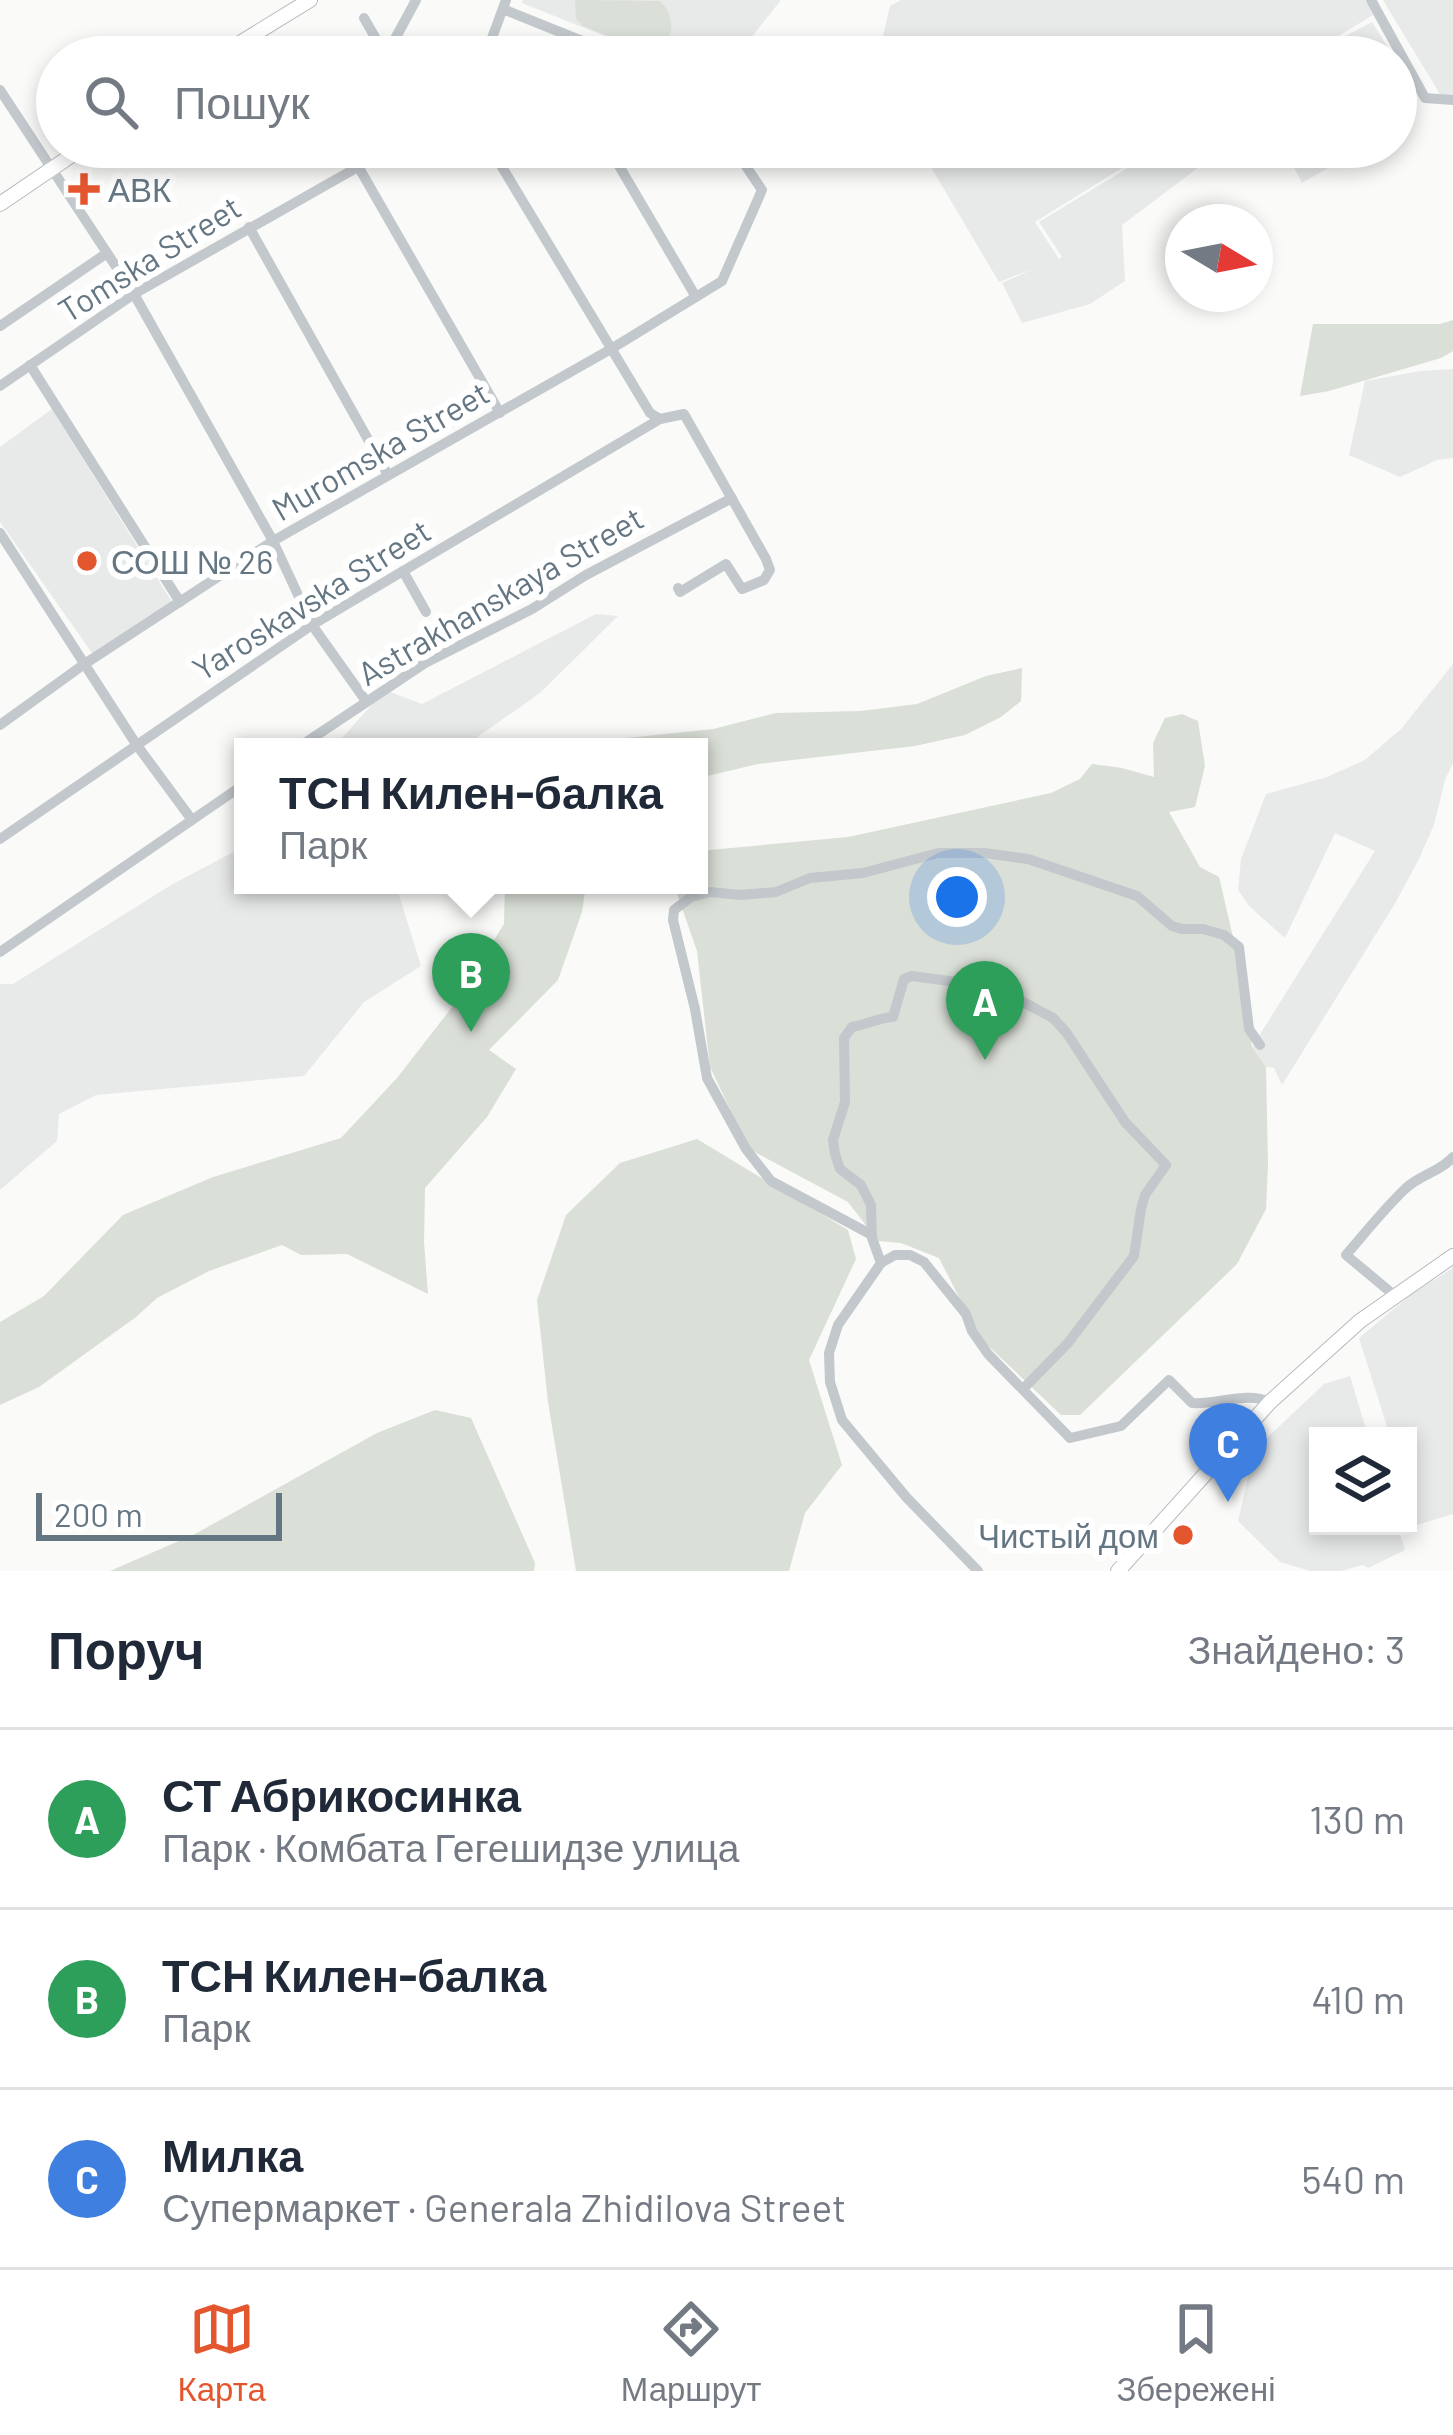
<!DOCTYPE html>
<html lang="uk">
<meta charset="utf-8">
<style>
:root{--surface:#fff;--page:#f6f6f7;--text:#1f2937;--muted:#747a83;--line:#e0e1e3;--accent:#e4572e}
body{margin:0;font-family:Barlow,sans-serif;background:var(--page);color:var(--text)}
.controls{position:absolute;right:36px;bottom:36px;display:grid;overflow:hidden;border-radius:0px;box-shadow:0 6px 18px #0003}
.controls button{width:108px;height:108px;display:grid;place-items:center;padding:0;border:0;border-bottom:3px solid var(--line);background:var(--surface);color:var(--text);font:60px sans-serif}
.compass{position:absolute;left:1165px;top:204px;width:108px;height:108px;border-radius:50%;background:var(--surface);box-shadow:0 6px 18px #0003;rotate:100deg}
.scale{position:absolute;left:36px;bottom:30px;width:246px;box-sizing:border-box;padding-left:12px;border:6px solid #657683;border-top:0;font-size:33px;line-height:42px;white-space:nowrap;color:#657683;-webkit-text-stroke:9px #fff;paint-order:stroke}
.you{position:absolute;left:957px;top:897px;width:42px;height:42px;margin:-30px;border:9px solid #fff;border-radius:50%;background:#1a73e8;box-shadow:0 0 0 18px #1a73e833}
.badge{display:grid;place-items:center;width:78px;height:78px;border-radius:50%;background:var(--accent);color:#fff;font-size:39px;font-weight:700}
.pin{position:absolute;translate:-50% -99px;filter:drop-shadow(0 3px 6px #0008)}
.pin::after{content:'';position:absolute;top:63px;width:42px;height:36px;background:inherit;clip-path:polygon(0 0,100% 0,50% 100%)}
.popup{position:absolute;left:234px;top:738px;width:474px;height:156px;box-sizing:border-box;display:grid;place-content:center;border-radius:0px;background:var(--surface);filter:drop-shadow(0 3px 9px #0005);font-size:39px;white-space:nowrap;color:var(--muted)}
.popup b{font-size:45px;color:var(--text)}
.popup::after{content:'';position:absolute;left:50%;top:100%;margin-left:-24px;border:24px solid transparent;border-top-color:var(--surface)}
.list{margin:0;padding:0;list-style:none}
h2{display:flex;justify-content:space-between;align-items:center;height:156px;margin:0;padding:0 48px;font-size:51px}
h2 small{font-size:39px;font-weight:400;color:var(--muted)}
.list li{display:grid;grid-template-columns:78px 1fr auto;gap:36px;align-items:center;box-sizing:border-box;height:180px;padding:0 48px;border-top:3px solid var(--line)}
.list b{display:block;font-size:45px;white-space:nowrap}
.list p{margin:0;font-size:39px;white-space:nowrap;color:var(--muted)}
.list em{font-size:39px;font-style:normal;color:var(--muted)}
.icon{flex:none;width:66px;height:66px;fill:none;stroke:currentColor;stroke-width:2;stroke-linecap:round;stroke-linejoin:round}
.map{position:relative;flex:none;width:1453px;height:1571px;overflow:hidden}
.search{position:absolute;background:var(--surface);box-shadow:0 6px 18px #0003;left:36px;right:36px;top:36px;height:132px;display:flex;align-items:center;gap:30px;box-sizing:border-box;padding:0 42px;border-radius:66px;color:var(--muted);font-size:45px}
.sheet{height:696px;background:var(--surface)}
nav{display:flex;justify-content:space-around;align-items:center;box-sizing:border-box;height:168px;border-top:3px solid var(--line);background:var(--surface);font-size:33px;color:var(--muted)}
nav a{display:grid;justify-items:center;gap:6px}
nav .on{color:var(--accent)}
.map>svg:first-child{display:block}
</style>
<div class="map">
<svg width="1453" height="1571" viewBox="0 0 1453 1571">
<rect width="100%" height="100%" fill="#fafaf8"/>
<!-- built -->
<g fill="#e8e9e9">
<path d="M 523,0 L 781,0 L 736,57 L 657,57 L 522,3 Z"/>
<path d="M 901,0 L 1365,0 L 1373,15 L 1304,57 L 865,57 L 863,54 L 881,44 L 890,6 Z"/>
<path d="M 1383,0 L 1453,0 L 1453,96 L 1441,96 Z"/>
<path d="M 1372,22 L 1394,57 L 1309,57 L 1314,53 Z"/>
<path d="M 919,147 L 1156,147 L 1035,222 L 1059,259 L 1062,257 L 1039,222 L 1162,147 L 1186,147 L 1199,167 L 1122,225 L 1125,281 L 1090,304 L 1022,323 L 1002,283 L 1035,268 L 999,282 Z"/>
<path d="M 1283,147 L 1364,147 L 1302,183 Z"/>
<path d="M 1453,369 L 1453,458 L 1437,460 L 1400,477 L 1349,455 L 1365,381 L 1420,371 Z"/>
<path d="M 52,409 L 172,602 L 92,653 L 0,522 L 0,447 Z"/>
<path d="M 596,614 L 618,616 L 540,693 L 473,740 L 470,747 L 334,747 L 385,690 L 422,704 Z"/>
<path d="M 1453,664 L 1453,763 L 1445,780 L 1434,825 L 1418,861 L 1394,905 L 1282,1085 L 1274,1068 L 1266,1067 L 1252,1047 L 1375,851 L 1335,833 L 1285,938 L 1249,906 L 1238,890 L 1241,859 L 1266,794 L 1327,777 L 1365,760 L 1401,729 Z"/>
<path d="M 243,847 L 243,885 L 396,885 L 421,966 L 364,1002 L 304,1076 L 96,1095 L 59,1114 L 57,1141 L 0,1190 L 0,984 L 13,984 L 171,885 Z"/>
<path d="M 1453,1268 L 1453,1514 L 1417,1525 L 1408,1496 L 1408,1436 L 1390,1436 L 1359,1338 L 1412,1294 Z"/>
<path d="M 1350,1376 L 1368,1436 L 1318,1436 L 1318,1526 L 1397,1526 L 1405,1550 L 1368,1568 L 1363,1565 L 1341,1571 L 1310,1571 L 1280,1562 L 1238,1521 L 1254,1450 L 1324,1384 Z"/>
</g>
<!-- green -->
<g fill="#dadfd7">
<path d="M 575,0 L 660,1 C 680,21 673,52 642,49 L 583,26 L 576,19 Z"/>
<path d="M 1453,320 L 1453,351 L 1441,358 L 1329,391 L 1300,396 L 1313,324 L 1440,324 Z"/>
<path d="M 1022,668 L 1021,701 L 1001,717 L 965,735 L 915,746 L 758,764 L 699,778 L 699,747 L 575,747 L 579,743 L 713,729 L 776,713 L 861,711 L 917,704 L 986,676 Z"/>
<path d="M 1182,714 L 1198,721 L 1205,766 L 1195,807 L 1169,812 L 1200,867 L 1219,877 L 1247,997 L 1252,1047 L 1266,1067 L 1268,1166 L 1266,1209 L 1237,1264 L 1080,1415 L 1061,1415 L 980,1338 L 939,1258 L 901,1243 L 878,1241 L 848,1202 L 749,1149 L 710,1067 L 697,951 L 674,885 L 699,885 L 699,851 L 848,837 L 1051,793 L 1080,779 L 1092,764 L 1122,768 L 1154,777 L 1153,743 L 1165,718 Z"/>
<path d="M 505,885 L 586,885 L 582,912 L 558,980 L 489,1050 L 516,1069 L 487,1117 L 425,1188 L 424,1242 L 428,1294 L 347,1254 L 301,1255 L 282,1245 L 209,1271 L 157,1298 L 136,1317 L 39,1387 L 0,1405 L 0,1322 L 44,1296 L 123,1215 L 213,1177 L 341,1138 L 397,1078 L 453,1006 L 504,924 Z"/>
<path d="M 697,1139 L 848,1230 L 856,1259 L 809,1360 L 842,1465 L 805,1513 L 789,1571 L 576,1571 L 548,1402 L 537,1300 L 566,1215 L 620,1163 Z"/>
<path d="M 435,1410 L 471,1418 L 535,1563 L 534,1571 L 110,1571 L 195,1534 L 377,1433 Z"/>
</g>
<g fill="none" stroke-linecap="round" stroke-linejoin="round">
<defs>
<g id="major">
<path d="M 217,57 L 310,0"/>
<path d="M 0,204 L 84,147"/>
<path d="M 1118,1571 L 1270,1402 L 1360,1321 L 1453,1256"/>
</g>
</defs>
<!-- major casing -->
<use href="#major" stroke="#b5babe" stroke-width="16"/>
<!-- minor -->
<g stroke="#c3c8cc" stroke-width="10">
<path d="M 1371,0 L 1425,98 L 1453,100"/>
<path d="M 503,9 L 622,57"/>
<path d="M 364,18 L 383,51 L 389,50 L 416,0"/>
<path d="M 485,57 L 506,0"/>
<path d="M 0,90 L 134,294 L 273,541 L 312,625 L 366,701"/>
<path d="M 347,147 L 500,413"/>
<path d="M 490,147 L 650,413 L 660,419 L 684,414 L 766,559 L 770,570 L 764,580 L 742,589 L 726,564 L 680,592 L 678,588"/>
<path d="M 608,147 L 696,297"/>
<path d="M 249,227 L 388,475"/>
<path d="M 0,326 L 107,253"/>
<path d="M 30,365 L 180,602"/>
<path d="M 0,386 L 134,294 L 393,147"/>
<path d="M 0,533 L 136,744 L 192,820"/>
<path d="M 403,571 L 426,612"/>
<path d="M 0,725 L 83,665 L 273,541 L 611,349 L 722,281 L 762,190 L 733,147"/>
<path d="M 299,747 L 425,663 L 532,609 L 586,575 L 732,498"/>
<path d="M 0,839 L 312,625 L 660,419"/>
<path d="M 0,952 L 243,785"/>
<path d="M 872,1235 L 771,1181 L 746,1149 L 707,1078 L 695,1009 L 673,920 L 674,910 L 691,897 L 710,892 L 740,895 L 776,892 L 810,878 L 863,873 L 938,853 L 984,853 L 1028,859 L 1137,896 L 1172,926 L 1182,929 L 1203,929 L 1224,935 L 1239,947 L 1249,1029 L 1260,1045"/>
<path d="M 881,1263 L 872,1238 L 871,1205 L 861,1185 L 840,1169 L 835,1154 L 833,1140 L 845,1102 L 844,1038 L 852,1027 C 867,1024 878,1018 893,1017 L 904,979 L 912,976 L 979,985 L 1008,994 L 1053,1018 L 1066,1032 L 1125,1122 L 1166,1165 L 1145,1195 L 1141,1209 L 1134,1256 L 1068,1343 L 1024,1388"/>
<path d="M 1394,1295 L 1346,1255 C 1365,1233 1384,1209 1405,1189 C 1419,1175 1440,1172 1453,1157"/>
<path d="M 978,1571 L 907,1498 L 842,1420 L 830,1382 L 829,1353 L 838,1325 L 881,1263 L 895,1255 L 910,1255 L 924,1262 L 966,1314 L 972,1331 L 988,1354 L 1070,1438 L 1121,1426 L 1169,1380 L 1192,1403 C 1217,1405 1247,1391 1270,1402"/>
</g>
<!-- major -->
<use href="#major" stroke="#fff" stroke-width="14"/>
</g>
<!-- markers -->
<g fill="#e4572e" stroke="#fff" stroke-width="4.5">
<path d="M78 171h12v12h12v12h-12v12h-12v-12h-12v-12h12z"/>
<circle cx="87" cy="561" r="12"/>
<circle cx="1183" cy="1535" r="12"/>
</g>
<g text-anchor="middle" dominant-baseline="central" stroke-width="12" stroke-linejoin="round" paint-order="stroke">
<!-- poi labels -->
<g font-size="33" fill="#657683" stroke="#fff" text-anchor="start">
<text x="108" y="189">АВК</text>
<text x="111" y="561">СОШ № 26</text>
<text x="1159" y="1535" text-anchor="end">Чистый дом</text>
</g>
<!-- street labels -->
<g font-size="33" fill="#657683" stroke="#fff">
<text transform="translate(149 258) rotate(-32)">Tomska Street</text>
<text transform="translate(380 450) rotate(-30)">Muromska Street</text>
<text transform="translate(500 595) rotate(-30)">Astrakhanskaya Street</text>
<text transform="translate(311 599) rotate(-32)">Yaroskavska Street</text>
</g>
</g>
</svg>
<div class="controls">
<button><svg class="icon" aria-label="layers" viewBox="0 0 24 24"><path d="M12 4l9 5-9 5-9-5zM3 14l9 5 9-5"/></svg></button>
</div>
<svg class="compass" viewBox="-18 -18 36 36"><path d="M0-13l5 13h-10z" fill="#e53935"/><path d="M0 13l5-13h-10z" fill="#747a83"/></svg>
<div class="scale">200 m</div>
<div class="you"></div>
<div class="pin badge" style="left:985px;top:1060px;background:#2e9e5b">A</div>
<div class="pin badge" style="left:471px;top:1032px;background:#2e9e5b">B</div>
<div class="popup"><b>ТСН Килен-балка</b>Парк</div>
<div class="pin badge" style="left:1228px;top:1502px;background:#3f7fe0">C</div>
<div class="search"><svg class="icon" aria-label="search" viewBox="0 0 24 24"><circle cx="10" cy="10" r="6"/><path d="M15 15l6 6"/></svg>Пошук</div>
</div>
<section class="sheet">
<h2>Поруч<small>Знайдено: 3</small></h2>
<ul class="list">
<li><span class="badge" style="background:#2e9e5b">A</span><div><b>СТ Абрикосинка</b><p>Парк · Комбата Гегешидзе улица</p></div><em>130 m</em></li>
<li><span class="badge" style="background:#2e9e5b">B</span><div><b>ТСН Килен-балка</b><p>Парк</p></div><em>410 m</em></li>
<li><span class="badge" style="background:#3f7fe0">C</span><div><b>Милка</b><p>Супермаркет · Generala Zhidilova Street</p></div><em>540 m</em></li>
</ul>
</section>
<nav>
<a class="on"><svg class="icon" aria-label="map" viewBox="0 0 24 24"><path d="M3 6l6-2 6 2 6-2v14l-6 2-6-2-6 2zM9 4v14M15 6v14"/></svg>Карта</a>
<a><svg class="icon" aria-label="directions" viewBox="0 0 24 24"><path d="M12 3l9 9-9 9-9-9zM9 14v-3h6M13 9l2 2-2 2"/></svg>Маршрут</a>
<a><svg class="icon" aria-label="saved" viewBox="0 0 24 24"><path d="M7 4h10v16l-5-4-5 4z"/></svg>Збережені</a>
</nav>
